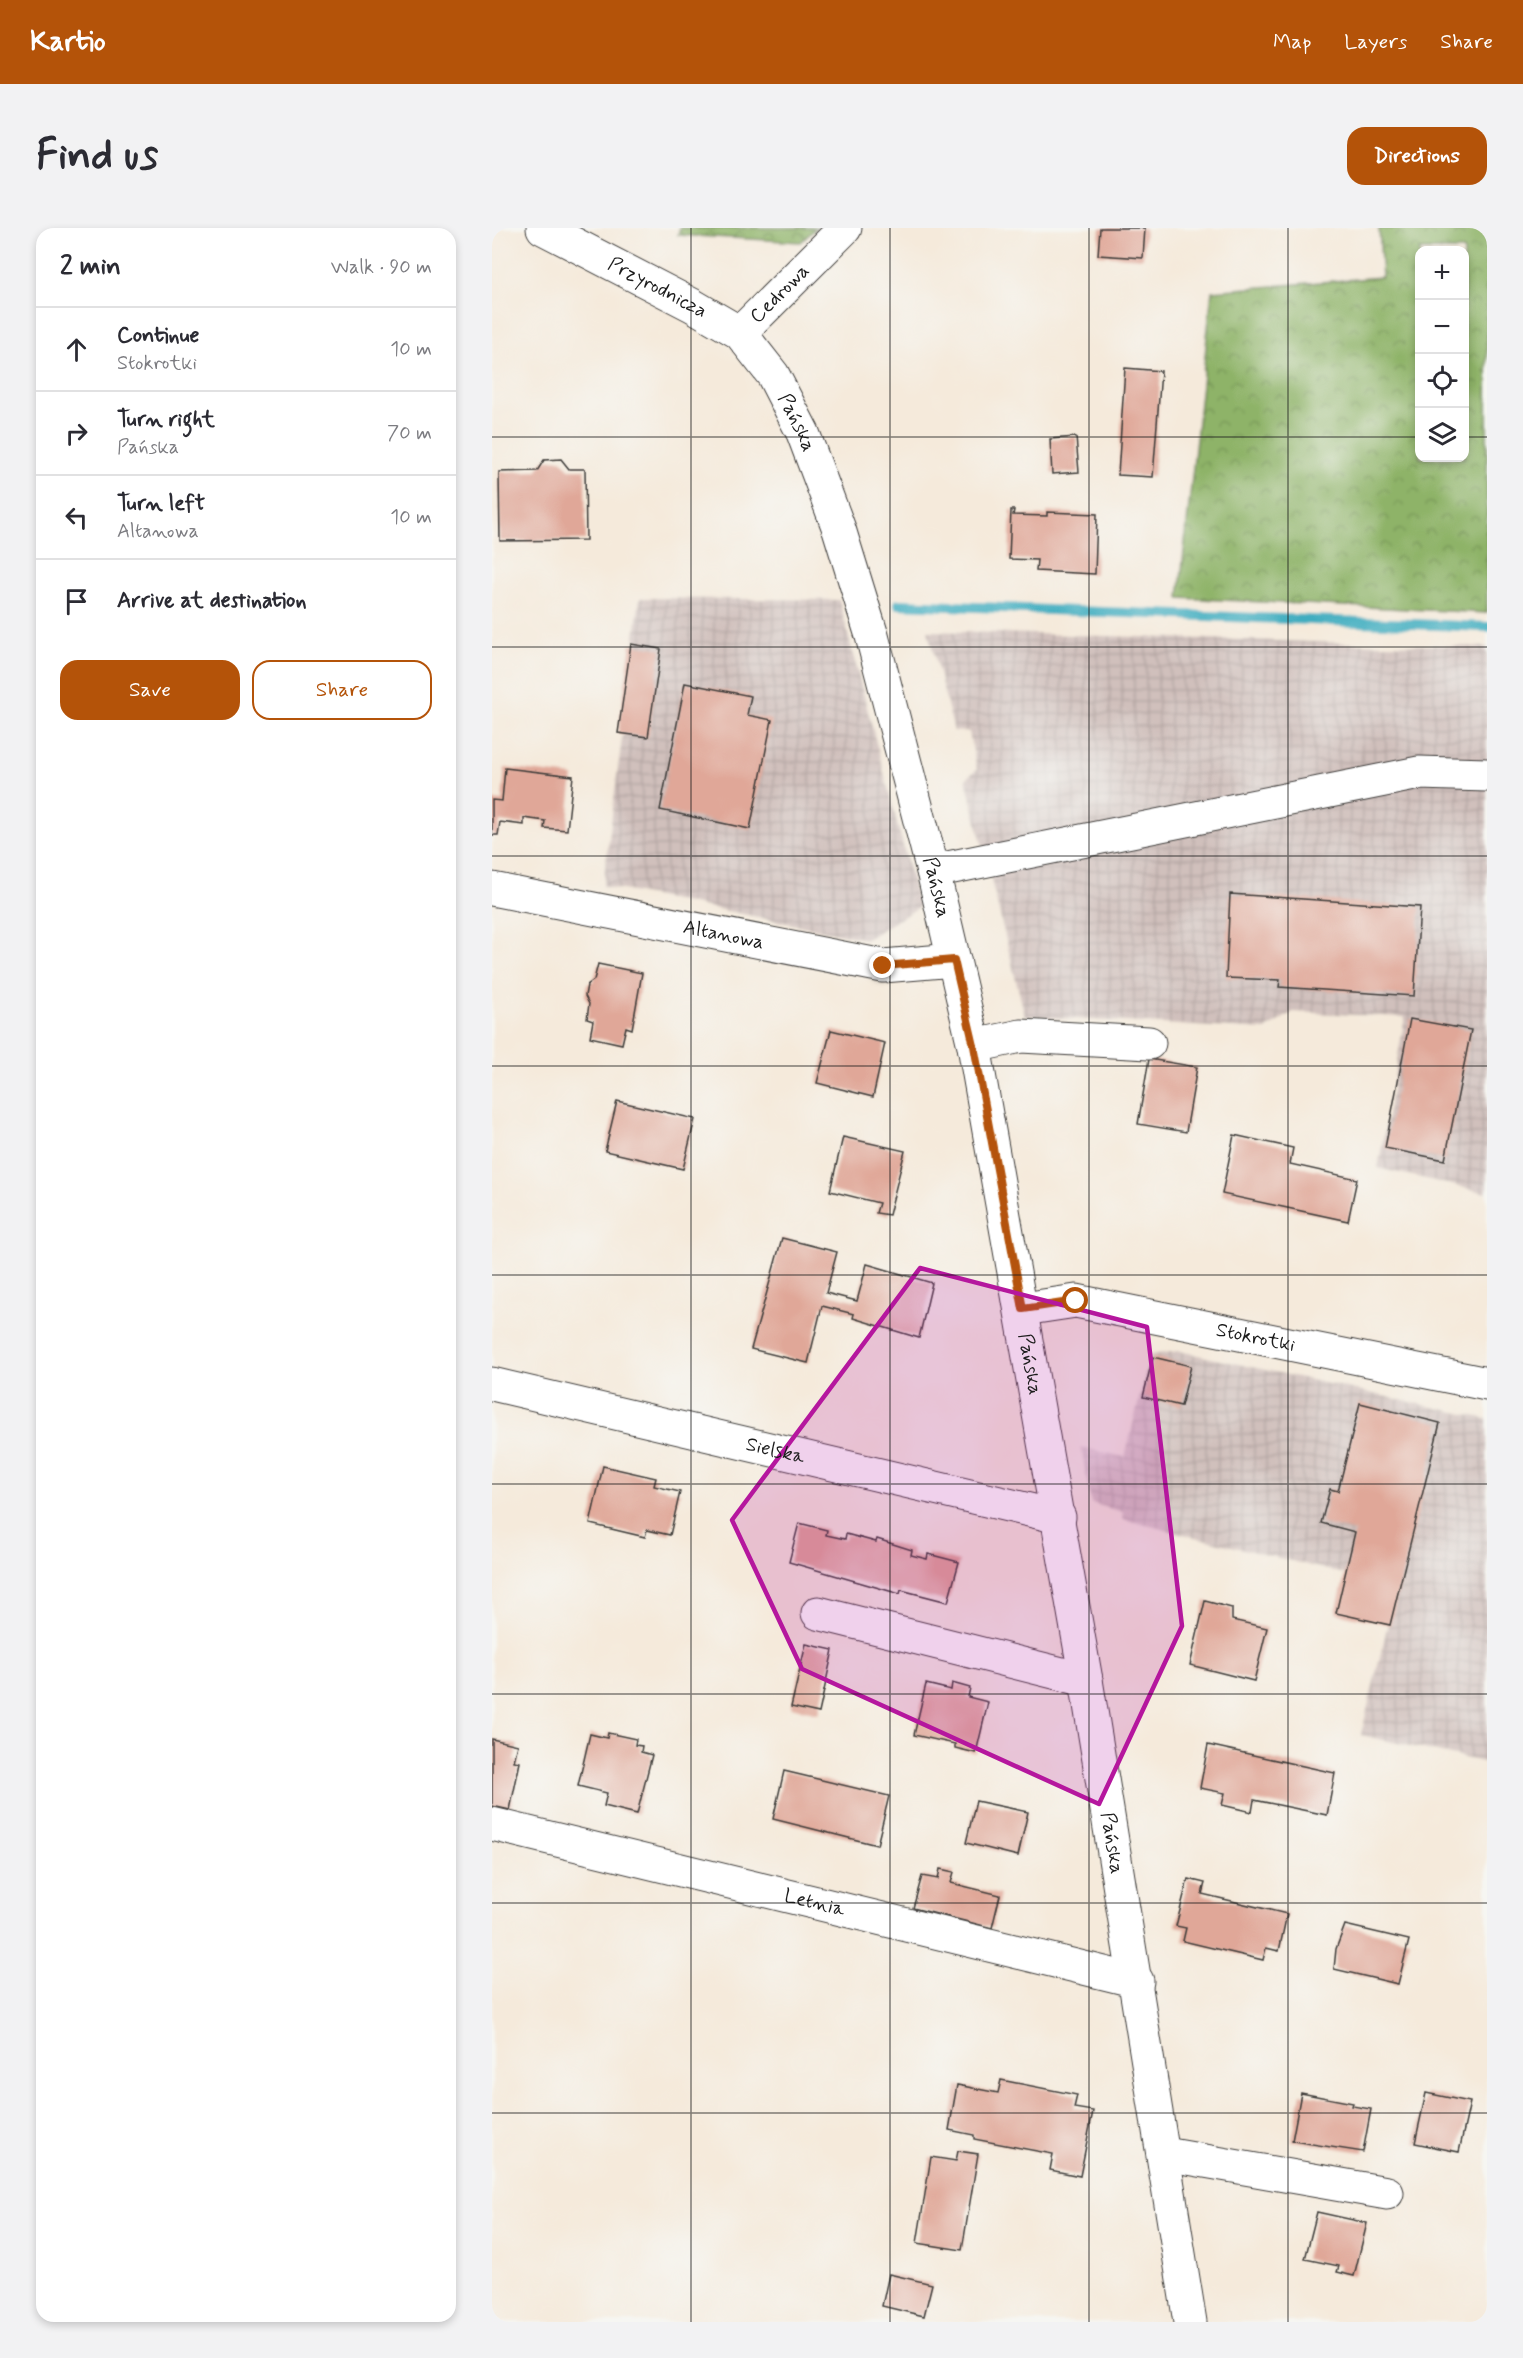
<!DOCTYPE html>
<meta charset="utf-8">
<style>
:root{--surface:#fff;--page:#f2f2f3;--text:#2b2b33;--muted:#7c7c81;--line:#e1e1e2;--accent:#b45309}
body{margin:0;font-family:Mynerve,sans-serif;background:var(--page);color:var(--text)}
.controls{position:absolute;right:18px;top:18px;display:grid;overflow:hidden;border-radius:12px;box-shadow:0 3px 9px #0003}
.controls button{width:54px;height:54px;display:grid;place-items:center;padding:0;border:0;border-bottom:2px solid var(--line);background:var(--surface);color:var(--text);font:30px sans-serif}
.stop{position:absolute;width:18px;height:18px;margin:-14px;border:4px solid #b45309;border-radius:50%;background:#fff}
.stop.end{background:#b45309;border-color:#fff;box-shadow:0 2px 6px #0008}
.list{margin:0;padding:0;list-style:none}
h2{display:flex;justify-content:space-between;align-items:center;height:78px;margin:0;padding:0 24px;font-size:26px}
h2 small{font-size:20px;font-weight:400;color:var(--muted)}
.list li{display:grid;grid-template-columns:39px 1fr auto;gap:18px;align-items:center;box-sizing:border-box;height:84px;padding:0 24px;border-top:2px solid var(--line)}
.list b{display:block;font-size:22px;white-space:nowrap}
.list p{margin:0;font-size:20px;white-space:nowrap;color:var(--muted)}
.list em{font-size:20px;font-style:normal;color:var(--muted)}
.actions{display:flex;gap:12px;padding:18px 24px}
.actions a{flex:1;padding:14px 0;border:2px solid var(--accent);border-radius:18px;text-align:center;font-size:21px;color:var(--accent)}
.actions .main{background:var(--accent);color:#fff}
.icon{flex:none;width:33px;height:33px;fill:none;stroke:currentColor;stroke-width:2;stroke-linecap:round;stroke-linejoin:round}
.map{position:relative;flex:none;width:995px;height:2094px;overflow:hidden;border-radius:18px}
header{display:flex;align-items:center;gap:36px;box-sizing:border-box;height:84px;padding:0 30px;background:var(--accent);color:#fff}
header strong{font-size:28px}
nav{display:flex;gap:33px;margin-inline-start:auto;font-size:21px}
.intro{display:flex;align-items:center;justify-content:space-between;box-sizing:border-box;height:144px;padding:0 36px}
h1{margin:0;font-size:42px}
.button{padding:15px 27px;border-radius:18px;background:var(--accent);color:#fff;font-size:21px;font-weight:700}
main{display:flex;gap:36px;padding:0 36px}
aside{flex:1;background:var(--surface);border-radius:18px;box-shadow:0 3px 9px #0003}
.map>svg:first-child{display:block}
</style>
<header>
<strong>Kartio</strong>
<nav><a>Map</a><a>Layers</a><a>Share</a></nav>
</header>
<div class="intro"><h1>Find us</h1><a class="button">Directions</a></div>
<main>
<aside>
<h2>2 min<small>Walk · 90 m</small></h2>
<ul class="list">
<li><svg class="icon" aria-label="ahead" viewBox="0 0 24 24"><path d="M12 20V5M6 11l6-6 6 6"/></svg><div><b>Continue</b><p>Stokrotki</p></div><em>10 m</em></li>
<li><svg class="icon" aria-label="right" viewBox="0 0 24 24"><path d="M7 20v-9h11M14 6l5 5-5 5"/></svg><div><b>Turn right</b><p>Pańska</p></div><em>70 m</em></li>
<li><svg class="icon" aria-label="left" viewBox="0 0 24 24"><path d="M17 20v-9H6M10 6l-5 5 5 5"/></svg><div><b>Turn left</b><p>Altanowa</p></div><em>10 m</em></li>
<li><svg class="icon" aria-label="arrive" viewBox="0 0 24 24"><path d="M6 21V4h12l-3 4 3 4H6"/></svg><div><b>Arrive at destination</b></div></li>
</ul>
<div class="actions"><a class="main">Save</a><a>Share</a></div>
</aside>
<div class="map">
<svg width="995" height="2094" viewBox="0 0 995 2094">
<defs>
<pattern id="industrial-grid" width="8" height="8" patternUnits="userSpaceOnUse" patternTransform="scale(1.5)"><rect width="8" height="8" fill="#d0c0bc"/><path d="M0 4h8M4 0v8" fill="none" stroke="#b2a4a1"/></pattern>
<pattern id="forest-crowns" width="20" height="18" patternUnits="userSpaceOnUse" patternTransform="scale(1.5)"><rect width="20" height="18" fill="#8eb368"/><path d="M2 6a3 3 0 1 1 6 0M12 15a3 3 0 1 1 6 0" fill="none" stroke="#739155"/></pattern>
</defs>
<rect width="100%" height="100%" fill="#f6f6f2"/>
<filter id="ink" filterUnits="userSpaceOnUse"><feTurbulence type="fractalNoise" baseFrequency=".0167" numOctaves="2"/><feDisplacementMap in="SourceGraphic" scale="12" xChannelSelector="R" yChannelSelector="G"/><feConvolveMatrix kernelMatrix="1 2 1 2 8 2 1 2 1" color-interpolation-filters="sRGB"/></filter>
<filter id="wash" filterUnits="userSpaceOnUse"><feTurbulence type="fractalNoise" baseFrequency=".008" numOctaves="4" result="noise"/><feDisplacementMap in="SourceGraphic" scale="24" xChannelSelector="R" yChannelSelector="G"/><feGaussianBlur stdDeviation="1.35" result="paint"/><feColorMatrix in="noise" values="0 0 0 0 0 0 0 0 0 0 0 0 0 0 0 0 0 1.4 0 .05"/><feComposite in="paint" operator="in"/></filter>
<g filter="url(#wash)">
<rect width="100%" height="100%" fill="#f5eadb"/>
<!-- industrial -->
<g fill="url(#industrial-grid)">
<path d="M 148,370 L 347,372 L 427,679 L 374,711 L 111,658 Z"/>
<path d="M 436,403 L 995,419 L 995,965 L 886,940 L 913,789 L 801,784 L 773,802 L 533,788 L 474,551 L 485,541 L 477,504 L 462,503 Z"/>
<path d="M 687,1123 L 995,1191 L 995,1535 L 869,1507 L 905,1359 L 630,1291 L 631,1284 L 599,1275 L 589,1219 L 633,1229 L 658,1127 Z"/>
</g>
<!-- forest -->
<g fill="url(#forest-crowns)" stroke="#556842" stroke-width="1.5" fill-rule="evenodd">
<path d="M 188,0 L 324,0 L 309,14 L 186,7 Z"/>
<path d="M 887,0 L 995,0 L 995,385 L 687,370 L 720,63 L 890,49 ZM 972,22 L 972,230 L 928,230 L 928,22 Z"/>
</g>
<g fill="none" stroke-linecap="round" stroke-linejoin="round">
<!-- stream -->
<path stroke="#41adc0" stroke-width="10" d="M 407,376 L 995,399"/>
</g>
<g id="blocks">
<!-- building -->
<g fill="#e0a798">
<path d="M 608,0 L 653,0 L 651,30 L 606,27 Z"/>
<path d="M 633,140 L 669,143 L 661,249 L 626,247 Z"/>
<path d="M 584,209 L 587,244 L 560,246 L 558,211 Z"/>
<path d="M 69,231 L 77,241 L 93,241 L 94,312 L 8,313 L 7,244 L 45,243 L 52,232 Z"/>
<path d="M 519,282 L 522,282 L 521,287 L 555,288 L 555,284 L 605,286 L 603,346 L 544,343 L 545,332 L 517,331 Z"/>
<path d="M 139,416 L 169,421 L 156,509 L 126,505 Z"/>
<path d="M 193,455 L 259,468 L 255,487 L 280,492 L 258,601 L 168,582 Z"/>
<path d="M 13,540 L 81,548 L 75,602 L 52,600 L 53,593 L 32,590 L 32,597 L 8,594 L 6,607 L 0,607 L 0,572 L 10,573 Z"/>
<path d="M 738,666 L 928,679 L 922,768 L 787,759 L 788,752 L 734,750 Z"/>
<path d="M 106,736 L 150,745 L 140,801 L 134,799 L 130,816 L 98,809 L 101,793 L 95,791 L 97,776 L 93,768 L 95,757 L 102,752 Z"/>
<path d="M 918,791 L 979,802 L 953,932 L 893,920 Z"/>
<path d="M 339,802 L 393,815 L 381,869 L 325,855 Z"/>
<path d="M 657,831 L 705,839 L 694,904 L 646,896 Z"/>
<path d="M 125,873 L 203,891 L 191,941 L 113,923 Z"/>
<path d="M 742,907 L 801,920 L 798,936 L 865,951 L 856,993 L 730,966 Z"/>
<path d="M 351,909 L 413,923 L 397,987 L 384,985 L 387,975 L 338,963 Z"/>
<path d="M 290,1010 L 345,1024 L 334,1065 L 365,1073 L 375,1036 L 440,1055 L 427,1110 L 361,1090 L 362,1086 L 330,1078 L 316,1135 L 259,1121 Z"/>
<path d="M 661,1129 L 699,1138 L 689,1178 L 651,1169 Z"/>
<path d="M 868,1175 L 948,1195 L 898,1397 L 844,1385 L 863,1304 L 829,1295 L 838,1261 L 846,1263 Z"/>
<path d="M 111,1238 L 164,1250 L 162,1258 L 188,1264 L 178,1307 L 155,1302 L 153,1309 L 98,1296 Z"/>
<path d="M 307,1295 L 335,1302 L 334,1307 L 353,1311 L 354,1306 L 384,1314 L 385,1311 L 420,1322 L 419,1327 L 435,1331 L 436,1326 L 467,1334 L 456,1374 L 409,1362 L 408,1366 L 297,1334 Z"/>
<path d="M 713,1373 L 740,1380 L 740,1392 L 775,1400 L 762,1453 L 698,1437 Z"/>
<path d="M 314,1416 L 341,1422 L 327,1485 L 299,1479 Z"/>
<path d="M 460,1455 L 478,1460 L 476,1469 L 496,1474 L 484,1525 L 463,1520 L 463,1516 L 422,1507 L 434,1456 L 459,1462 Z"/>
<path d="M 116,1505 L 144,1511 L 143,1517 L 150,1518 L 149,1524 L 160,1527 L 145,1586 L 112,1578 L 115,1565 L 86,1558 L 98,1506 L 115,1510 Z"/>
<path d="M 0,1511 L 26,1517 L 22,1533 L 28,1534 L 18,1582 L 0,1578 Z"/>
<path d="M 716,1517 L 843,1545 L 835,1587 L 762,1572 L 760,1584 L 730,1577 L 733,1565 L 708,1560 Z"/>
<path d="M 292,1543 L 397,1568 L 385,1617 L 281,1591 Z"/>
<path d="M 484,1573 L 536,1584 L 526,1628 L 474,1615 Z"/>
<path d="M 448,1641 L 462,1644 L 459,1655 L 508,1667 L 500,1700 L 421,1680 L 430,1648 L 446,1651 Z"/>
<path d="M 696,1651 L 713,1655 L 710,1666 L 795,1686 L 787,1723 L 774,1720 L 771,1732 L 691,1713 L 694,1700 L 684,1698 Z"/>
<path d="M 853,1697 L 917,1712 L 906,1756 L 842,1741 L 844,1721 Z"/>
<path d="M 509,1852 L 585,1867 L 582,1880 L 601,1883 L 588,1948 L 558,1942 L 561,1926 L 482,1911 L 482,1907 L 457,1902 L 465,1857 L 506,1865 Z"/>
<path d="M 809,1865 L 861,1875 L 860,1878 L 879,1881 L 871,1924 L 800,1913 Z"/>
<path d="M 934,1865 L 978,1874 L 967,1924 L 923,1915 Z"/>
<path d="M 466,1923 L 486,1926 L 470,2022 L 425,2015 L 439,1929 L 464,1933 Z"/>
<path d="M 825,1984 L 875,1995 L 862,2048 L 845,2044 L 847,2038 L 813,2031 Z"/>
<path d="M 397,2046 L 440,2056 L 432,2088 L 390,2078 Z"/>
</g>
</g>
</g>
<g filter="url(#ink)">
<use href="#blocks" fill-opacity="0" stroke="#3d3b39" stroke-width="1.5"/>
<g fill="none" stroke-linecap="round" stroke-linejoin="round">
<defs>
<g id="minor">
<path id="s1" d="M 51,0 L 200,77 L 248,105 L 281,147 L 311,205 L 347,301 L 380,408 L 441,643 L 482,818 L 594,1452 L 698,2094"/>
<path id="s2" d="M 248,105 L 353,0"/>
<path d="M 441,643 L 927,545 L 995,547"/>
<path id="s3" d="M 0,661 L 391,738 L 462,732"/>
<path d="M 482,818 L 529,808 L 657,815"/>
<path id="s4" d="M 531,1081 L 584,1073 L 995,1156"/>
<path id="s5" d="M 0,1156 L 567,1289"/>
<path d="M 326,1385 L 594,1452"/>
<path id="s6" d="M 0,1596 L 645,1753"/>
<path d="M 673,1926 L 895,1965"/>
</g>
</defs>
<!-- minor casing -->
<use href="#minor" stroke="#3d3b39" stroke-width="35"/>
<!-- minor -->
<use href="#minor" stroke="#fff" stroke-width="33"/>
</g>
</g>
<g fill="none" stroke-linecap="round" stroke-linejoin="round" filter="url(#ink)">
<!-- route -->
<path stroke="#b45309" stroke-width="8" d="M 391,738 L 462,732 L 482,818 L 531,1081 L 584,1073"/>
</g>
<!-- marked area -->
<path fill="#b5179e" fill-opacity="0.2" stroke="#b5179e" stroke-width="4.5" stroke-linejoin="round" d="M 428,1040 L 655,1099 L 690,1398 L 607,1576 L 310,1441 L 240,1292 Z"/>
<!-- grid -->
<path fill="none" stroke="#1c1c1c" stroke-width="1.5" stroke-opacity="0.55" d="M 199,0 L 199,2094M 398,0 L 398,2094M 597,0 L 597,2094M 796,0 L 796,2094M 0,209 L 928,209M 972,209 L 995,209M 0,419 L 995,419M 0,628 L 995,628M 0,838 L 995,838M 0,1047 L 995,1047M 0,1256 L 995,1256M 0,1466 L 995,1466M 0,1675 L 995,1675M 0,1885 L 995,1885"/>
<g text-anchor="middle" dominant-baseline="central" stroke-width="6" stroke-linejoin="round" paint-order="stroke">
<!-- street labels -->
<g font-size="20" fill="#1c1c1c" stroke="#f6f6f2">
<text stroke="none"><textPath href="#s1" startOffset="129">Przyrodnicza</textPath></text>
<text stroke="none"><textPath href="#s2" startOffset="56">Cedrowa</textPath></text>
<text stroke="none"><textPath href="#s1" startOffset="330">Pańska</textPath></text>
<text stroke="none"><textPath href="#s1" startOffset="816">Pańska</textPath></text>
<text stroke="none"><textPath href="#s3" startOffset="236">Altanowa</textPath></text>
<text stroke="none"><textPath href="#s4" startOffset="237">Stokrotki</textPath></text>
<text stroke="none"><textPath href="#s1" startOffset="1302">Pańska</textPath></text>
<text stroke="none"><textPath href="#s5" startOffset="291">Sielska</textPath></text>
<text stroke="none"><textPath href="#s1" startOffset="1788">Pańska</textPath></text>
<text stroke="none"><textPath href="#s6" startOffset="332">Letnia</textPath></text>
</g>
</g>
</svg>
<div class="controls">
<button>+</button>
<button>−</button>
<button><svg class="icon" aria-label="locate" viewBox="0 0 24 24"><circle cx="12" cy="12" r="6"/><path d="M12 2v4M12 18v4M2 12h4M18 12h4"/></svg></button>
<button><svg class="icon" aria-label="layers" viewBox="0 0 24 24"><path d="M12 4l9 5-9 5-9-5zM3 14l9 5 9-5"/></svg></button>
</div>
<div class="stop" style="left:584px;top:1073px"></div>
<div class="stop end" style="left:391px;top:738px"></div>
</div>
</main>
